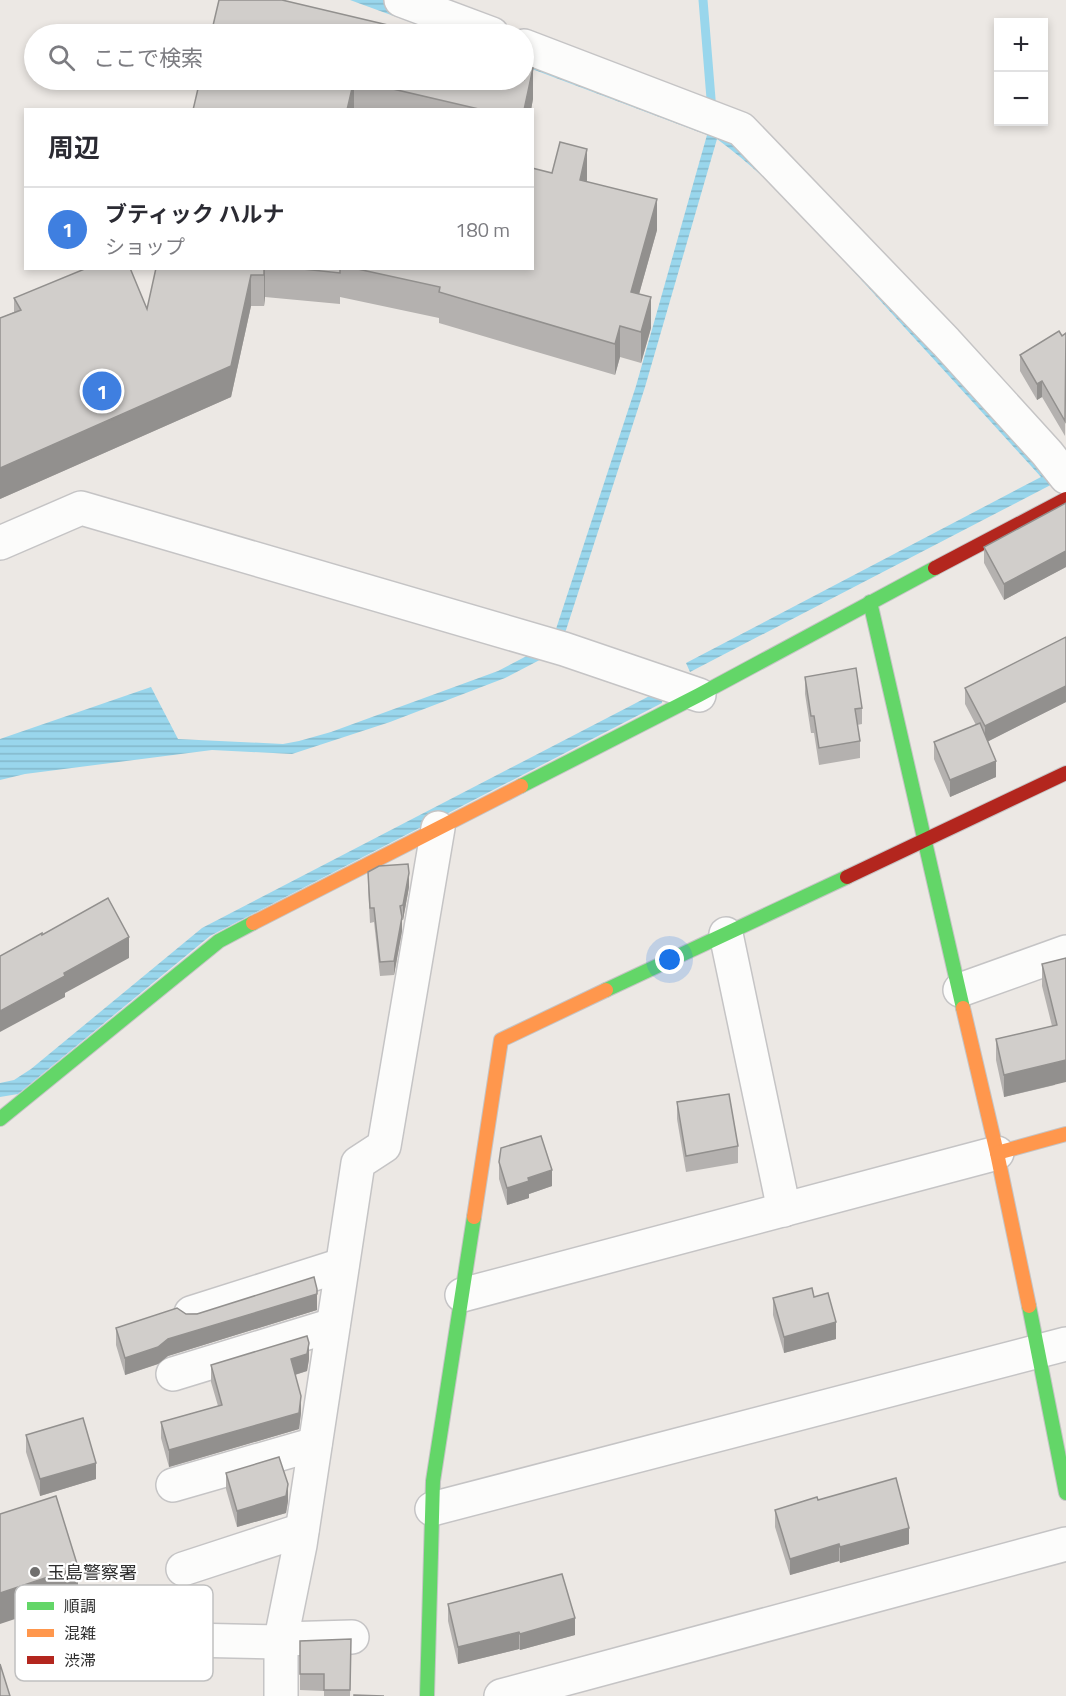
<!DOCTYPE html>
<html lang="ja">
<meta charset="utf-8">
<style>
:root{--surface:#fff;--page:#f7f7f7;--text:#2b2b33;--muted:#7c7c81;--line:#e1e1e2;--accent:#1a73e8}
body{margin:0;font-family:"Titillium Web","Noto Sans JP",sans-serif;background:var(--page);color:var(--text)}
.controls{position:absolute;right:18px;top:18px;display:grid;overflow:hidden;border-radius:0px;box-shadow:0 3px 9px #0003}
.controls button{width:54px;height:54px;display:grid;place-items:center;padding:0;border:0;border-bottom:2px solid var(--line);background:var(--surface);color:var(--text);font:30px sans-serif}
.you{position:absolute;left:670px;top:960px;width:21px;height:21px;margin:-15px;border:4px solid #fff;border-radius:50%;background:#1a73e8;box-shadow:0 0 0 9px #1a73e833}
.badge{display:grid;place-items:center;width:39px;height:39px;border-radius:50%;background:var(--accent);color:#fff;font-size:20px;font-weight:700}
.pin{position:absolute;translate:-50% -50%;border:3px solid #fff;box-shadow:0 2px 6px #0006}
.list{margin:0;padding:0;list-style:none}
h2{display:flex;justify-content:space-between;align-items:center;height:78px;margin:0;padding:0 24px;font-size:26px}
h2 small{font-size:20px;font-weight:400;color:var(--muted)}
.list li{display:grid;grid-template-columns:39px 1fr auto;gap:18px;align-items:center;box-sizing:border-box;height:84px;padding:0 24px;border-top:2px solid var(--line)}
.list b{display:block;font-size:22px;white-space:nowrap}
.list p{margin:0;font-size:20px;white-space:nowrap;color:var(--muted)}
.list em{font-size:20px;font-style:normal;color:var(--muted)}
.icon{flex:none;width:33px;height:33px;fill:none;stroke:currentColor;stroke-width:2;stroke-linecap:round;stroke-linejoin:round}
.map{position:relative;flex:none;width:1066px;height:1696px;overflow:hidden}
.search{position:absolute;background:var(--surface);box-shadow:0 3px 9px #0003;left:24px;top:24px;width:510px;height:66px;display:flex;align-items:center;gap:15px;box-sizing:border-box;padding:0 21px;border-radius:33px;color:var(--muted);font-size:22px}
.panel{position:absolute;background:var(--surface);box-shadow:0 3px 9px #0003;left:24px;top:108px;width:510px;height:162px;border-radius:0px}
.map>svg:first-child{display:block}
</style>
<div class="map">
<svg width="1066" height="1696" viewBox="0 0 1066 1696">
<defs>
<pattern id="water-rules" width="6" height="5" patternUnits="userSpaceOnUse" patternTransform="scale(1.5)"><rect width="6" height="5" fill="#99d6ec"/><path d="M0 2.5h6" fill="none" stroke="#84b8cb"/></pattern>
</defs>
<rect width="100%" height="100%" fill="#ece8e4"/>
<!-- water -->
<g fill="url(#water-rules)">
<path d="M 350,0 L 384,0 L 474,34 L 443,34 Z"/>
<path d="M 524,54 L 735,137 L 1066,477 L 690,672 L 686,663 L 1041,477 C 983,413 924,349 866,285 C 819,234 773,180 717,139 L 645,387 L 566,630 L 555,652 L 505,678 L 390,722 L 292,754 L 212,750 L 25,774 L 0,780 L 0,739 L 151,687 L 178,739 L 283,744 L 299,741 L 331,732 L 498,671 L 542,648 L 556,629 L 636,386 L 707,135 L 524,66 Z"/>
<path d="M 663,689 L 662,703 L 210,936 L 18,1094 L 0,1097 L 0,1083 L 14,1080 L 31,1069 L 202,928 Z"/>
</g>
<g fill="none" stroke-linecap="round" stroke-linejoin="round">
<!-- stream -->
<path stroke="#99d6ec" stroke-width="9" d="M 703,0 L 712,111"/>
<defs>
<g id="street">
<path d="M 401,0 L 492,34"/>
<path d="M 524,46 L 741,129 L 946,342 L 1047,453 L 1066,477"/>
<path d="M 0,543 L 81,508 L 564,649 L 699,695"/>
<path d="M 726,934 L 784,1210"/>
<path d="M 960,990 L 1066,952"/>
<path d="M 462,1295 L 997,1153"/>
<path d="M 191,1313 L 342,1265"/>
<path d="M 173,1374 L 333,1325"/>
<path d="M 173,1485 L 315,1444"/>
<path d="M 432,1509 L 1066,1344"/>
<path d="M 183,1569 L 302,1530"/>
<path d="M 281,1639 L 352,1637"/>
<path d="M 189,1640 L 282,1642"/>
<path d="M 281,1696 L 281,1639 L 300,1545 L 358,1163 L 384,1146 L 438,828"/>
<path d="M 501,1696 L 1066,1544"/>
</g>
<g id="fast">
<path d="M 870,602 L 963,1008"/>
<path d="M 521,786 L 699,695 L 935,568"/>
<path d="M 606,990 L 847,877"/>
<path d="M 0,1119 L 219,941 L 253,923"/>
<path d="M 1029,1306 L 1066,1493"/>
<path d="M 427,1696 L 433,1481 L 474,1217"/>
</g>
<g id="slow">
<path d="M 253,923 L 521,786"/>
<path d="M 963,1008 L 997,1153 L 1029,1306"/>
<path d="M 997,1153 L 1066,1134"/>
<path d="M 474,1217 L 501,1040 L 606,990"/>
</g>
<g id="jam">
<path d="M 935,568 L 1066,499"/>
<path d="M 847,877 L 1066,773"/>
</g>
</defs>
<!-- street casing -->
<use href="#street" stroke="#c5c4c5" stroke-width="36"/>
<!-- fast casing -->
<use href="#fast" stroke="#c5c4c5" stroke-width="16"/>
<!-- slow casing -->
<use href="#slow" stroke="#c5c4c5" stroke-width="16"/>
<!-- jam casing -->
<use href="#jam" stroke="#c5c4c5" stroke-width="16"/>
<!-- street -->
<use href="#street" stroke="#fcfcfb" stroke-width="33"/>
<!-- fast -->
<use href="#fast" stroke="#63d668" stroke-width="14"/>
<!-- slow -->
<use href="#slow" stroke="#ff974d" stroke-width="14"/>
<!-- jam -->
<use href="#jam" stroke="#b3261e" stroke-width="14"/>
</g>
<!-- wall -->
<g fill="#b4b1af">
<path d="M 200,80 L 524,80 L 533,99 L 531,110 L 193,110 Z"/>
<path d="M 552,173 L 587,180 L 587,182 L 657,230 L 639,294 L 651,328 L 641,363 L 620,357 L 615,375 L 439,323 L 439,318 L 340,297 L 340,304 L 265,297 L 264,306 L 251,306 L 231,397 L 0,499 L 0,318 L 14,312 L 14,298 L 147,309 L 156,268 L 532,268 Z"/>
<path d="M 1066,333 L 1065,436 L 1042,397 L 1037,400 L 1020,371 L 1020,355 Z"/>
<path d="M 1066,503 L 1066,567 L 1004,600 L 984,563 L 984,547 Z"/>
<path d="M 1066,637 L 1066,702 L 988,741 L 996,777 L 950,797 L 934,759 L 934,742 L 976,725 L 965,704 L 965,688 Z"/>
<path d="M 805,677 L 862,708 L 862,724 L 857,725 L 860,741 L 860,758 L 819,765 L 814,733 L 811,733 L 805,694 Z"/>
<path d="M 368,872 L 409,887 L 403,920 L 402,920 L 402,931 L 394,975 L 380,976 L 374,922 L 370,923 L 368,886 Z"/>
<path d="M 1066,958 L 1055,1085 L 1004,1097 L 996,1060 L 996,1039 L 1052,1026 L 1042,986 L 1042,964 Z"/>
<path d="M 677,1102 L 738,1146 L 738,1163 L 686,1172 L 677,1119 Z"/>
<path d="M 499,1162 L 552,1186 L 529,1194 L 529,1198 L 507,1205 L 499,1179 Z"/>
<path d="M 814,1297 L 836,1339 L 784,1353 L 773,1315 L 773,1298 Z"/>
<path d="M 317,1306 L 317,1310 L 168,1356 L 158,1364 L 125,1375 L 116,1345 L 116,1328 L 186,1314 Z"/>
<path d="M 309,1359 L 307,1371 L 295,1375 L 301,1413 L 299,1429 L 169,1467 L 161,1438 L 161,1422 L 218,1406 L 211,1382 L 211,1365 Z"/>
<path d="M 26,1435 L 96,1479 L 40,1496 L 26,1452 Z"/>
<path d="M 226,1473 L 288,1501 L 286,1513 L 237,1527 L 226,1489 Z"/>
<path d="M 775,1510 L 909,1544 L 840,1563 L 839,1561 L 790,1575 L 775,1527 Z"/>
<path d="M 448,1604 L 575,1635 L 520,1650 L 519,1649 L 458,1664 L 448,1621 Z"/>
<path d="M 351,1639 L 350,1696 L 324,1696 L 324,1691 L 300,1690 L 300,1641 Z"/>
</g>
<!-- shaded-wall -->
<g fill="#92908e">
<path d="M 533,68 L 533,99 L 531,110 L 524,110 Z"/>
<path d="M 354,80 L 354,110 L 347,110 Z"/>
<path d="M 587,149 L 587,180 L 580,211 L 580,180 Z"/>
<path d="M 657,199 L 657,230 L 631,323 L 631,292 Z"/>
<path d="M 265,268 L 265,297 L 264,306 L 264,275 Z"/>
<path d="M 251,275 L 251,306 L 231,397 L 0,499 L 0,468 Z"/>
<path d="M 651,297 L 651,328 L 641,363 L 641,332 Z"/>
<path d="M 620,326 L 620,357 L 615,375 L 615,344 Z"/>
<path d="M 1042,381 L 1042,397 L 1037,400 L 1037,384 Z"/>
<path d="M 1066,551 L 1066,567 L 1004,600 L 1004,584 Z"/>
<path d="M 1066,686 L 1066,702 L 985,743 L 985,726 Z"/>
<path d="M 996,761 L 996,777 L 950,797 L 950,780 Z"/>
<path d="M 409,873 L 409,887 L 403,920 L 403,905 Z"/>
<path d="M 402,917 L 402,931 L 394,975 L 394,961 Z"/>
<path d="M 129,937 L 129,958 L 65,993 L 65,997 L 0,1032 L 0,1011 L 64,973 Z"/>
<path d="M 1066,1060 L 1066,1082 L 1004,1097 L 1004,1075 Z"/>
<path d="M 552,1170 L 552,1186 L 529,1194 L 529,1198 L 507,1205 L 507,1188 L 528,1178 Z"/>
<path d="M 317,1289 L 317,1310 L 168,1356 L 158,1364 L 125,1375 L 125,1358 L 168,1339 Z"/>
<path d="M 836,1322 L 836,1339 L 784,1353 L 784,1337 Z"/>
<path d="M 309,1343 L 309,1359 L 307,1371 L 291,1376 L 291,1359 Z"/>
<path d="M 301,1396 L 301,1413 L 299,1429 L 169,1467 L 169,1450 Z"/>
<path d="M 96,1463 L 96,1479 L 40,1496 L 40,1479 Z"/>
<path d="M 288,1484 L 288,1501 L 286,1513 L 237,1527 L 237,1511 Z"/>
<path d="M 909,1528 L 909,1544 L 840,1563 L 840,1547 Z"/>
<path d="M 839,1544 L 839,1561 L 790,1575 L 790,1559 Z"/>
<path d="M 78,1567 L 78,1598 L 0,1624 L 0,1593 Z"/>
<path d="M 575,1618 L 575,1635 L 520,1650 L 520,1634 Z"/>
<path d="M 519,1632 L 519,1649 L 458,1664 L 458,1647 Z"/>
</g>
<!-- building -->
<g fill="#d1cecb" stroke="#92908e" stroke-width="1.5">
<path d="M 219,0 L 282,0 L 426,34 L 211,34 Z"/>
<path d="M 524,66 L 533,68 L 524,110 L 483,110 L 354,80 L 347,110 L 193,110 L 200,80 L 524,80 Z"/>
<path d="M 560,142 L 587,149 L 580,180 L 657,199 L 631,292 L 651,297 L 641,332 L 620,326 L 615,344 L 439,292 L 440,287 L 353,268 L 532,268 L 532,168 L 552,173 Z"/>
<path d="M 87,268 L 130,268 L 147,309 L 156,268 L 264,268 L 264,275 L 251,275 L 231,366 L 0,468 L 0,318 L 21,310 L 14,298 Z"/>
<path d="M 293,268 L 340,268 L 340,273 Z"/>
<path d="M 1059,331 L 1062,336 L 1066,333 L 1065,421 L 1042,381 L 1037,384 L 1020,355 Z"/>
<path d="M 1066,503 L 1066,551 L 1004,584 L 984,547 Z"/>
<path d="M 1066,637 L 1066,686 L 985,726 L 965,688 Z"/>
<path d="M 856,668 L 862,708 L 855,709 L 860,741 L 819,748 L 814,716 L 811,716 L 805,677 Z"/>
<path d="M 980,723 L 996,761 L 950,780 L 934,742 Z"/>
<path d="M 408,864 L 409,873 L 403,905 L 400,906 L 402,917 L 394,961 L 380,962 L 374,908 L 370,908 L 368,872 L 379,866 Z"/>
<path d="M 108,898 L 129,937 L 64,973 L 65,976 L 0,1011 L 0,956 L 42,933 L 42,935 Z"/>
<path d="M 1066,958 L 1066,1060 L 1004,1075 L 996,1039 L 1057,1025 L 1042,964 Z"/>
<path d="M 729,1094 L 738,1146 L 686,1156 L 677,1102 Z"/>
<path d="M 541,1136 L 552,1170 L 528,1178 L 529,1181 L 507,1188 L 499,1162 L 501,1148 Z"/>
<path d="M 314,1277 L 317,1289 L 317,1294 L 168,1339 L 158,1347 L 125,1358 L 116,1328 L 177,1308 L 186,1314 L 197,1314 Z"/>
<path d="M 812,1288 L 814,1297 L 828,1293 L 836,1322 L 784,1337 L 773,1298 Z"/>
<path d="M 307,1336 L 309,1343 L 307,1354 L 291,1359 L 301,1396 L 299,1413 L 169,1450 L 161,1422 L 222,1405 L 211,1365 Z"/>
<path d="M 83,1418 L 96,1463 L 40,1479 L 26,1435 Z"/>
<path d="M 279,1457 L 288,1484 L 286,1496 L 237,1511 L 226,1473 Z"/>
<path d="M 896,1478 L 909,1528 L 840,1547 L 839,1544 L 790,1559 L 775,1510 L 817,1497 L 818,1500 Z"/>
<path d="M 56,1496 L 78,1567 L 0,1593 L 0,1514 Z"/>
<path d="M 562,1574 L 575,1618 L 520,1634 L 519,1632 L 458,1647 L 448,1604 Z"/>
<path d="M 351,1639 L 350,1690 L 324,1690 L 324,1674 L 300,1674 L 300,1641 Z"/>
<path d="M 0,1664 L 10,1696 L 0,1696 Z"/>
<path d="M 354,1695 L 384,1696 L 354,1696 Z"/>
</g>
<!-- markers -->
<circle fill="#706f6e" stroke="#fff" stroke-width="2" cx="35" cy="1572" r="6"/>
<g text-anchor="middle" dominant-baseline="central" stroke-width="4.5" stroke-linejoin="round" paint-order="stroke">
<!-- poi labels -->
<g font-size="18" fill="#2e2e2e" stroke="#fff" text-anchor="start">
<text x="47" y="1572">玉島警察署</text>
</g>
</g>
<!-- legend -->
<rect x="15" y="1585" width="198" height="96" rx="9" fill="#fff" stroke="#c0c0c0" stroke-width="1.5"/>
<rect x="27" y="1602" width="27" height="8" fill="#63d668"/>
<rect x="27" y="1629" width="27" height="8" fill="#ff974d"/>
<rect x="27" y="1656" width="27" height="8" fill="#b3261e"/>
<g font-size="16" fill="#2e2e2e">
<text x="64" y="1612">順調</text>
<text x="64" y="1639">混雑</text>
<text x="64" y="1666">渋滞</text>
</g>
</svg>
<div class="controls">
<button>+</button>
<button>−</button>
</div>
<div class="you"></div>
<div class="pin badge" style="left:102px;top:391px;background:#3f7fe0">1</div>
<div class="search"><svg class="icon" aria-label="search" viewBox="0 0 24 24"><circle cx="10" cy="10" r="6"/><path d="M15 15l6 6"/></svg>ここで検索</div>
<section class="panel">
<h2>周辺<small></small></h2>
<ul class="list">
<li><span class="badge" style="background:#3f7fe0">1</span><div><b>ブティック ハルナ</b><p>ショップ</p></div><em>180 m</em></li>
</ul>
</section>
</div>
